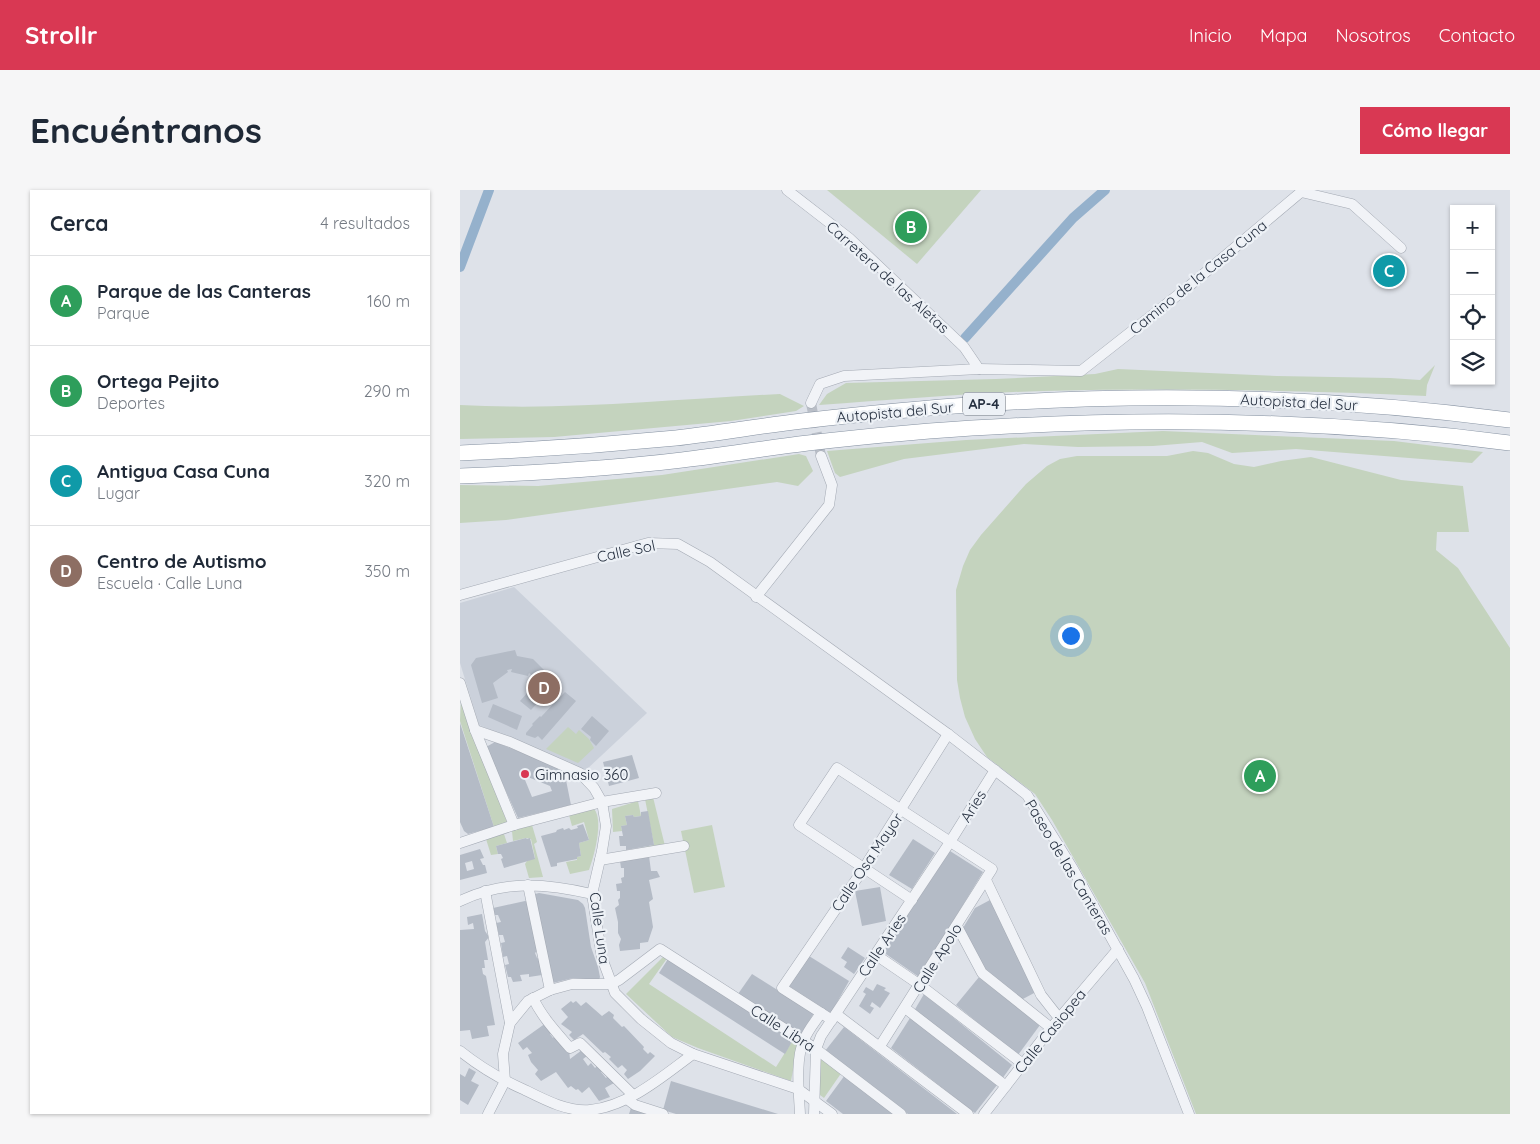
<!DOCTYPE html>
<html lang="es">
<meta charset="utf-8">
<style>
:root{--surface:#fff;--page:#f6f6f7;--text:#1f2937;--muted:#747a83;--line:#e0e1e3;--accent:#d93853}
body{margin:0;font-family:Quicksand,sans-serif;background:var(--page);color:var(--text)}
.controls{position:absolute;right:15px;top:15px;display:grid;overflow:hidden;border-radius:0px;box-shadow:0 1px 4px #0004}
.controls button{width:45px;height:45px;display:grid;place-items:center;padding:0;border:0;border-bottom:1px solid var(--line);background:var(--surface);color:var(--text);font:25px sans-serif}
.you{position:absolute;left:610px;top:445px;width:18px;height:18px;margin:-12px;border:4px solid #fff;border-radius:50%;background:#1a73e8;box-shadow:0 0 0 8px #1a73e833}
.badge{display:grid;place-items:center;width:32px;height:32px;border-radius:50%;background:var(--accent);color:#fff;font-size:16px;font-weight:700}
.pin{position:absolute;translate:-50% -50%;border:2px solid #fff;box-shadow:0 1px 5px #0006}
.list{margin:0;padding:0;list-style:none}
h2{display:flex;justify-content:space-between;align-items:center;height:65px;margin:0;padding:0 20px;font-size:21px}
h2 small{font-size:16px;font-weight:400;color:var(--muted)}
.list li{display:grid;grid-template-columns:32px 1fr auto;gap:15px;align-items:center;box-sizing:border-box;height:90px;padding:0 20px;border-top:1px solid var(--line)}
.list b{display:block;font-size:19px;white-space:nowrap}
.list p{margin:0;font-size:16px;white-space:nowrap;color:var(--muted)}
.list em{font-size:16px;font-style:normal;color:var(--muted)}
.icon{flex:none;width:28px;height:28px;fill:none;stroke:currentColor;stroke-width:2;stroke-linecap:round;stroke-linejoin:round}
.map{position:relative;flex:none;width:1050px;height:924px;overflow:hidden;border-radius:0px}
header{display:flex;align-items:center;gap:30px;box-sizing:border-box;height:70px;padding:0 25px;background:var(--accent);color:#fff}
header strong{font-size:24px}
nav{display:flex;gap:28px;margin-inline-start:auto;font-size:18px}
.intro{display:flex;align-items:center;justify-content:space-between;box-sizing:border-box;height:120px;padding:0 30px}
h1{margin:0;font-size:35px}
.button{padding:12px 22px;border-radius:0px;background:var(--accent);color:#fff;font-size:18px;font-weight:700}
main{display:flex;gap:30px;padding:0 30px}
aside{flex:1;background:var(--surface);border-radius:0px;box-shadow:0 1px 4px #0004}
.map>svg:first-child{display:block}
</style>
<header>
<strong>Strollr</strong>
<nav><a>Inicio</a><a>Mapa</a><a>Nosotros</a><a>Contacto</a></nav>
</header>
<div class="intro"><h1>Encuéntranos</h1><a class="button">Cómo llegar</a></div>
<main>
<aside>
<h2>Cerca<small>4 resultados</small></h2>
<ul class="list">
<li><span class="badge" style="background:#2e9e5b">A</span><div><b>Parque de las Canteras</b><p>Parque</p></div><em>160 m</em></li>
<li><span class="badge" style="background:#2e9e5b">B</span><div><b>Ortega Pejito</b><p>Deportes</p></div><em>290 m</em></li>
<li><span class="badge" style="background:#0f9aa8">C</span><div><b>Antigua Casa Cuna</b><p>Lugar</p></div><em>320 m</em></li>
<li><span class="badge" style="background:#8d6e63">D</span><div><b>Centro de Autismo</b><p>Escuela · Calle Luna</p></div><em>350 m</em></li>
</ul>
</aside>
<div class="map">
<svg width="1050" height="924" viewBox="0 0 1050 924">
<rect width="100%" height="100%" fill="#dee2e9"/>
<!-- built -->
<path fill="#cbd1db" d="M 54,397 L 187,523 L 126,580 L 19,535 L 0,473 L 0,413 Z"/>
<!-- green -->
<g fill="#c4d3be">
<path d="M 367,0 L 521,0 L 457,74 Z"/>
<path d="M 975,175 L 967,195 L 966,206 C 838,200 710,198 583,201 C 508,203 434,210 359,215 L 367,204 L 386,193 L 536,189 L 635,184 L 658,179 L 817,186 L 930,188 L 960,190 Z"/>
<path d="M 320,204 L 344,216 L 336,221 L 271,231 L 94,247 L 0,249 L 0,215 C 107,221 214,209 320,204 Z"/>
<path d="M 703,241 L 934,251 L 1023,262 L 1012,273 L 836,259 L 772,263 L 742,252 L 693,256 L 618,257 L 564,254 L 444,269 L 380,287 L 375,283 L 367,261 L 506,250 Z"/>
<path d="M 733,261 L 748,263 L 774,274 L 794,277 L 821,271 L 851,267 L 941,290 L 1003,296 L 1009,342 L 977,342 L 976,360 L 998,378 L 1050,458 L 1050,924 L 736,924 L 685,793 L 592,630 L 575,604 L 527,567 L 515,549 L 505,527 L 500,508 L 497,490 L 496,400 L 503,376 L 510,360 L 521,345 L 566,294 L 587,276 L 600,269 L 617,266 L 707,266 Z"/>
<path d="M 339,264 L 346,266 L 353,281 L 338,296 L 317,292 L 46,330 L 0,333 L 0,295 L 78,296 L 202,285 Z"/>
<path d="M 1,509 L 47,632 L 34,637 L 0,531 Z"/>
<path d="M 108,537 L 116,544 L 119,540 L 129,549 L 134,558 L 118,573 L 86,559 Z"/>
<path d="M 193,607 L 205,656 L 181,661 L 180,658 L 194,655 L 185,609 Z"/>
<path d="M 178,611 L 181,626 L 174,627 L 173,625 L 165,626 L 167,635 L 161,636 L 162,641 L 153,642 L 152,619 Z"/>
<path d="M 134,619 C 144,630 134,667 129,680 L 110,684 L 106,672 L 117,670 L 117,667 L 121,666 L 119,653 L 129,650 L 124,632 L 112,636 L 109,625 Z"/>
<path d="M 72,635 L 77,652 L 74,654 L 83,687 L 69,688 L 65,674 L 67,671 L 75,668 L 71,649 L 66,648 L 53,651 L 52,641 Z"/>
<path d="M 252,635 L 265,697 L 234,703 L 221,641 Z"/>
<path d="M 44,644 L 47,653 L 36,656 L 38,664 L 31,665 L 26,649 Z"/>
<path d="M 205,765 L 208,767 L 189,794 L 316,877 L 333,850 L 338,853 L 331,891 L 238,858 L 212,847 L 166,804 Z"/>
<path d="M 359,863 L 382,882 L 364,908 L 360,905 Z"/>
</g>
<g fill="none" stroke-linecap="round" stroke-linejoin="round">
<!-- canal -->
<g stroke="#95b1cc" stroke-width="10">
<path d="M 0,77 L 29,0"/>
<path d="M 505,148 L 613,28 L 645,0"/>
</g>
</g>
<!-- building -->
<g fill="#b4bbc6" fill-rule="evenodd">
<path d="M 55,460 L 57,466 L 73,469 L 96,492 L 71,520 L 60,511 L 78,491 L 69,483 L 68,486 L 51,482 L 52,479 L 47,480 L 48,482 L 33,493 L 38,508 L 22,513 L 11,475 L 16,468 Z"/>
<path d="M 105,502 L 116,511 L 82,550 L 78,546 L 75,548 L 66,545 L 66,543 L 73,535 L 72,534 L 80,526 L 81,527 L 95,512 L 94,510 L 98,506 L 100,507 Z"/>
<path d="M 33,514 L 62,526 L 57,540 L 28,527 Z"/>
<path d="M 132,526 L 149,541 L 136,556 L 130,550 L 131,547 L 121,539 Z"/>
<path d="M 0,533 L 34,637 L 8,644 L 4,641 L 0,632 Z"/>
<path d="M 35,552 L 104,580 L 111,615 L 58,628 L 26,557 ZM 63,585 L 90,596 L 92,601 L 72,607 Z"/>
<path d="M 172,565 L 179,588 L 149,596 L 143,572 Z"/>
<path d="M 188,621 L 194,655 L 166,660 L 166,656 L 160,656 L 159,646 L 163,646 L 161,636 L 167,635 L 165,626 L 173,625 L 174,627 L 181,626 L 181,622 Z"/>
<path d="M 123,634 L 129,650 L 119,653 L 121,666 L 117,667 L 117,669 L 97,673 L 97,676 L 91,677 L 81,646 L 96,642 L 97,640 L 103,638 L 104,640 L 109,638 L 111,640 L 118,638 L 117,636 Z"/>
<path d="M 66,648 L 67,649 L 70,648 L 75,669 L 44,678 L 41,669 L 43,668 L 41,664 L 38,664 L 36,656 Z"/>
<path d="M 453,649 L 475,663 L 452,699 L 429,685 Z"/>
<path d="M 20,659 L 24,668 L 20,669 L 23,675 L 25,675 L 27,683 L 0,690 L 0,665 ZM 12,671 L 14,679 L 7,681 L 5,673 Z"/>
<path d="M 490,661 L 523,682 L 459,787 L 423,762 Z"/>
<path d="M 189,666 L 191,681 L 197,681 L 200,687 L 189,690 L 193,709 L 189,712 L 193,737 L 188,752 L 180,753 L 180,759 L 160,761 L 159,755 L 161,749 L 158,743 L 158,732 L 155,718 L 159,715 L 158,710 L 160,708 L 160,701 L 157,701 L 156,694 L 162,693 L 161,688 L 164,687 L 164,678 L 161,678 L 160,671 Z"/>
<path d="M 420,697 L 426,731 L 402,736 L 395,701 Z"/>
<path d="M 79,703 L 118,710 L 123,714 L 125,718 L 131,757 L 138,777 L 140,787 L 139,790 L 113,788 L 93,793 L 75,704 Z"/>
<path d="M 530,710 L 576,802 L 561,810 L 524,782 L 503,738 L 515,718 Z"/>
<path d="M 65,711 L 68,712 L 77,761 L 75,763 L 77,768 L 79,769 L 82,785 L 69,787 L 69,784 L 60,785 L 62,791 L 53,792 L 51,787 L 48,787 L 45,775 L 49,774 L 47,766 L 43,767 L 41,753 L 45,752 L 43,745 L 39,745 L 36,733 L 41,732 L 38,725 L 34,725 L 33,718 Z"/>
<path d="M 22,724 L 25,741 L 29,747 L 25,752 L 28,770 L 24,770 L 25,778 L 22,778 L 23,784 L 26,786 L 35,835 L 27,836 L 29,846 L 12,849 L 10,840 L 0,841 L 0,740 L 14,739 L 13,733 L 8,735 L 7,727 Z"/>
<path d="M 388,757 L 405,768 L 394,784 L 384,777 L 387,772 L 381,768 Z"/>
<path d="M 349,766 L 389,791 L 371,823 L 329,796 Z"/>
<path d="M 208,769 L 333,850 L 325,864 L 199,783 Z"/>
<path d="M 292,784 L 354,823 L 340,846 L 278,804 Z"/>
<path d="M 519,787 L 580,835 L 558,865 L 496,815 Z"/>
<path d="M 417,794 L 426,798 L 424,800 L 430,803 L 420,818 L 412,812 L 410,816 L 414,818 L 410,824 L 399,816 L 406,804 L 403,802 L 406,797 L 413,801 Z"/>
<path d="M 464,804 L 552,875 L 542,889 L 454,821 Z"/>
<path d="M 111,811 L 113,813 L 116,811 L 121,816 L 126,812 L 142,826 L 149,821 L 154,825 L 153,828 L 162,837 L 164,836 L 184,857 L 183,859 L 188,864 L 190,862 L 195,866 L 180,881 L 168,889 L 164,884 L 167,880 L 162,875 L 158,878 L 149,869 L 151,867 L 145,862 L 143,863 L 123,844 L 114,850 L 109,845 L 112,842 L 101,834 L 108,827 L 101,819 Z"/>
<path d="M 450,828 L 537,895 L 515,923 L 431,858 Z"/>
<path d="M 86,833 L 94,843 L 90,844 L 93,848 L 95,846 L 109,860 L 110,869 L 122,860 L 127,866 L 123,869 L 128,876 L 131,873 L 135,878 L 138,875 L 144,879 L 141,882 L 146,888 L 148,886 L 154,893 L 145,898 L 150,907 L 139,911 L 129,897 L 122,903 L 118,899 L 116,900 L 111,896 L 108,898 L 96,882 L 81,891 L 75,884 L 78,880 L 71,872 L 68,865 L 72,863 L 67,857 L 63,860 L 58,853 Z"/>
<path d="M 384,837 L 497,924 L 448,924 L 365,861 Z"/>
<path d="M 9,878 L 16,882 L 11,891 L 19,895 L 8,915 L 0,910 L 0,884 L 5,887 Z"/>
<path d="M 385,885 L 435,924 L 383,924 L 366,911 Z"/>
<path d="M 211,891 L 318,924 L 216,924 L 203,920 Z"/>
<path d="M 171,918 L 189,924 L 169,924 Z"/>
</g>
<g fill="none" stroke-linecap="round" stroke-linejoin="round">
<!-- minor-tunnel -->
<path stroke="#b9bec7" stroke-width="10" stroke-dasharray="10 5" stroke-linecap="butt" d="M 351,213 L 361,266"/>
<defs>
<g id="minor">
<path d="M 327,0 L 389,48 L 504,157 L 519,179 L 384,186 L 360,194 L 351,213"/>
<path d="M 519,179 L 621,181 L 728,97 L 841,2 L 892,14 L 941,58"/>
<path d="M 0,405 L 188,353 L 218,354 L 250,372 L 488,544 L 567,605 L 613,679 L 674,789 L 687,817 L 729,924"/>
<path d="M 296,407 L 369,315 L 372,295 L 361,266"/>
<path d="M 0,493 L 15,540 L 54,635"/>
<path d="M 15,540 L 50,552 L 120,583 L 134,598 L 142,612 L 146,636 L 142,661 L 132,704 L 142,768 L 155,803 L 181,829 L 211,853 L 233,864 L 338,899 L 372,924"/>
<path d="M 0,653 L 54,635 L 142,612 L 196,603"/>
<path d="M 140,670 L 224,656"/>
<path d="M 526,690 L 581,805 L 599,828"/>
<path d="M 68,695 L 90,800"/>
<path d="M 25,701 L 50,833"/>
<path d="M 0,711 C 44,690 85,693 132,704"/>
<path d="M 497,736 L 522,783 L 591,838"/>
<path d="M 416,765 L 460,795 L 563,874"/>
<path d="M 73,808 C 82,827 96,842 110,858 L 120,853 L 173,905"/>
<path d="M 445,818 L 546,896"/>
<path d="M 376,824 L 508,924"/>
<path d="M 372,830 L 322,798 L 404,678 L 488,544"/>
<path d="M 420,856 L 532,679 L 377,578 L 339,635 L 452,710"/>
<path d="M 0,861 C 20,877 42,890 65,900 C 85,910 108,922 130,920 C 169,916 203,886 233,864"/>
<path d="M 167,909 L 175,915 L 203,924"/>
<path d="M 28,924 L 45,891 L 43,864 L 50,833 L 68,811 L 90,800 L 112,794 L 151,794 L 159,790 L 200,759 L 356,859 L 441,924"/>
<path d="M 340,924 C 339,903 335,869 344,850 C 348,840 355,832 361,823"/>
<path d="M 354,924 L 356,859 L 361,846 L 490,652 L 535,580"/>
<path d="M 524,924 L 591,838 L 658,759"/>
</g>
<g id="highway">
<path d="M 0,263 C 72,260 144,255 216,248 C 259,243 300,236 342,231 C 402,224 462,218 522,214 C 698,202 875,207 1050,230"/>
<path d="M 0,286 C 74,283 148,279 222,270 C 264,265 306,258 348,253 C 409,246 471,240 532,237 C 705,227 878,231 1050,253"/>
</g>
</defs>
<!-- minor casing -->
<use href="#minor" stroke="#a3a9b3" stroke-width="11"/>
<!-- highway casing -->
<use href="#highway" stroke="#8490a0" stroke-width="16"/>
<!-- minor -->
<use href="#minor" stroke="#f1f3f7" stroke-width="10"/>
<!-- highway -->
<use href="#highway" stroke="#fff" stroke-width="15"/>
</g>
<!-- markers -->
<circle fill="#d93853" stroke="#edf1f6" stroke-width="2" cx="65" cy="584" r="5"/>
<g text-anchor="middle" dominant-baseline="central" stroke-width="4.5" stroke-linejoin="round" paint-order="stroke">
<!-- shield labels -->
<rect fill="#edf1f6" stroke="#626a77" stroke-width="1" x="503" y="202.5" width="42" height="23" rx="4"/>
<g font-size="14" font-weight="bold" fill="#263040">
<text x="524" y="214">AP-4</text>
</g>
<!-- street labels -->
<g font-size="15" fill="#263040" stroke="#edf1f6">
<text transform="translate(428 87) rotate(42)">Carretera de las Aletas</text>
<text transform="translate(738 87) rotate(-39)">Camino de la Casa Cuna</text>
<text transform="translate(839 212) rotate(3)">Autopista del Sur</text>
<text transform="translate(435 222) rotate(-5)">Autopista del Sur</text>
<text transform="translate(166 361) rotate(-12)">Calle Sol</text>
<text transform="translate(513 616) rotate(-58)">Aries</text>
<text transform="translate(407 672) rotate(-56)">Calle Osa Mayor</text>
<text transform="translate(609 677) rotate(59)">Paseo de las Canteras</text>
<text transform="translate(140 738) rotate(82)">Calle Luna</text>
<text transform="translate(422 755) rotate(-56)">Calle Aries</text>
<text transform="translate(477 768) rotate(-58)">Calle Apolo</text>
<text transform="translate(323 838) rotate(33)">Calle Libra</text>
<text transform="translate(590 841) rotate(-51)">Calle Casiopea</text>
</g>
<!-- poi labels -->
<g font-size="15" fill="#263040" stroke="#edf1f6" text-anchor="start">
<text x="75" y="584">Gimnasio 360</text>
</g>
</g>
</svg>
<div class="controls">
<button>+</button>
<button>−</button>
<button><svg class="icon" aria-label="locate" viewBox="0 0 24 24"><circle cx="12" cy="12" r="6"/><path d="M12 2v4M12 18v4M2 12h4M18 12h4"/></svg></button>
<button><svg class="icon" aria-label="layers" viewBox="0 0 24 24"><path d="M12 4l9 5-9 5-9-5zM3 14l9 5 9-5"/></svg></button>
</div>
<div class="you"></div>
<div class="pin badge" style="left:800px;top:586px;background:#2e9e5b">A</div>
<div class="pin badge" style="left:451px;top:37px;background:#2e9e5b">B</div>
<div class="pin badge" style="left:929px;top:81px;background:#0f9aa8">C</div>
<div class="pin badge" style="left:84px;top:498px;background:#8d6e63">D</div>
</div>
</main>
